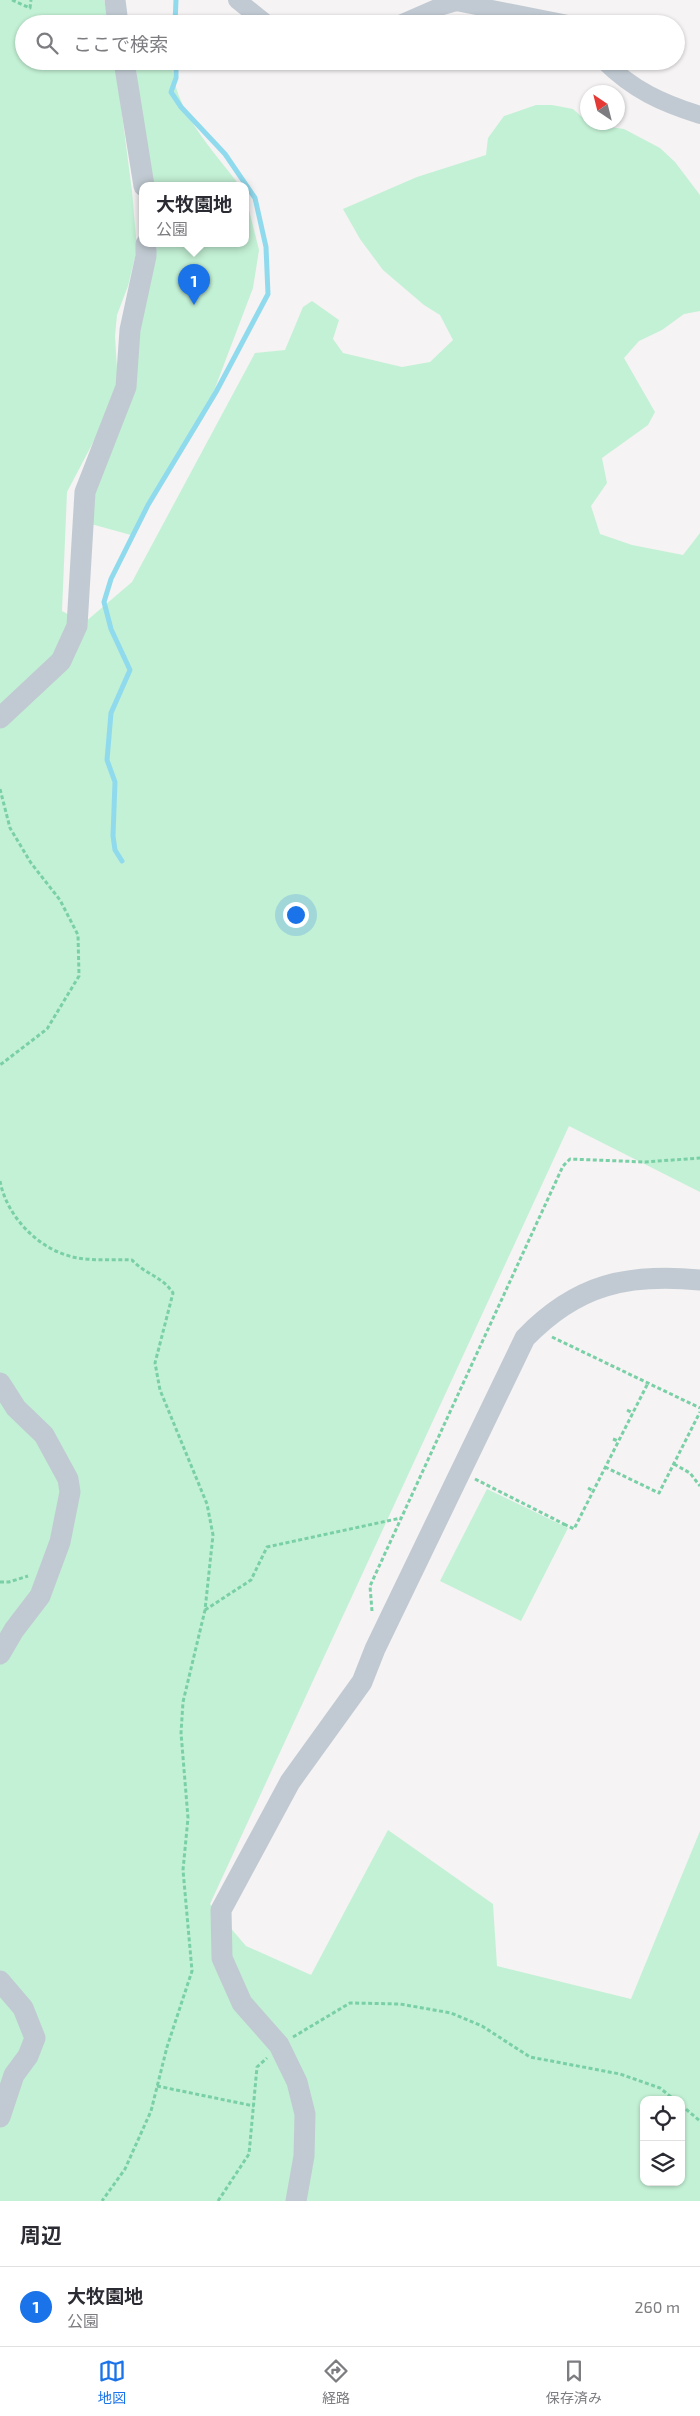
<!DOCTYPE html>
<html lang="ja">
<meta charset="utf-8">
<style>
:root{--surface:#fff;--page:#f2f2f3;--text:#2b2b33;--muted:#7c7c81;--line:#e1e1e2;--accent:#1a73e8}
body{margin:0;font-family:"Exo 2","Noto Sans JP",sans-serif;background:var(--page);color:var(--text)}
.controls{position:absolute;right:15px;bottom:15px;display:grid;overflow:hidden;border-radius:10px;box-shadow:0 1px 4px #0004}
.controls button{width:45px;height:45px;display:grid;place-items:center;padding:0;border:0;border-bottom:1px solid var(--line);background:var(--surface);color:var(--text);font:25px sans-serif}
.compass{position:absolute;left:580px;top:85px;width:45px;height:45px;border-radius:50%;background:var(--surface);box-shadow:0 1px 4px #0004;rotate:325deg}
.you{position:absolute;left:295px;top:914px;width:18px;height:18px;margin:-12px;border:4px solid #fff;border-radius:50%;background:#1a73e8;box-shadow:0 0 0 8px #1a73e833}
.badge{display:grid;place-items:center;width:32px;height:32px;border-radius:50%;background:var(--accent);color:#fff;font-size:16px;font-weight:700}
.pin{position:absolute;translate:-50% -41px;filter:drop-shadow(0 1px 2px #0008)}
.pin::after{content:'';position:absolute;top:26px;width:18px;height:15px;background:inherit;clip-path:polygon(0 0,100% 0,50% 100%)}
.popup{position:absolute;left:139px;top:182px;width:110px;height:65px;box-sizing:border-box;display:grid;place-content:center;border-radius:10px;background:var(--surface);filter:drop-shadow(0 1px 4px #0005);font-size:16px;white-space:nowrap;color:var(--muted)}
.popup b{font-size:19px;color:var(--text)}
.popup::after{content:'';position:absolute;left:50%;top:100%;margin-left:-10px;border:10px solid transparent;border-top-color:var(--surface)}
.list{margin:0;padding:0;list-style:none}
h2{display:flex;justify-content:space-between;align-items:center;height:65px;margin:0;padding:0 20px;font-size:21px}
h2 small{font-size:16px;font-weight:400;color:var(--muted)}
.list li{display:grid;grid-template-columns:32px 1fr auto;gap:15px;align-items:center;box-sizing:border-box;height:80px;padding:0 20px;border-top:1px solid var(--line)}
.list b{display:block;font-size:19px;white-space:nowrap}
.list p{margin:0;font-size:16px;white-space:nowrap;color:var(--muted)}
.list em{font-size:16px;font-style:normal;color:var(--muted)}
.icon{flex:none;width:28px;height:28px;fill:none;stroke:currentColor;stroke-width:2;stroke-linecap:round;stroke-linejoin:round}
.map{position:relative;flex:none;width:700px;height:2201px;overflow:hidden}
.search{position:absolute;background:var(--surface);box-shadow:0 1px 4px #0004;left:15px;right:15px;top:15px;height:55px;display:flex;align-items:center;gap:12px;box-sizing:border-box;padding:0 18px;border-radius:28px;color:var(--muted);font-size:19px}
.sheet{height:145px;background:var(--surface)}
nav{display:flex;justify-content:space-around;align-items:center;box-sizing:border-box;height:70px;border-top:1px solid var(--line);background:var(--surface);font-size:14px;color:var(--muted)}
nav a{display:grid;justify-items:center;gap:2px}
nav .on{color:var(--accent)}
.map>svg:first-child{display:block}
</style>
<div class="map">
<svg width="700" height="2201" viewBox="0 0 700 2201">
<rect width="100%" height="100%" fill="#f5f3f3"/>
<!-- green -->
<g fill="#c3f1d5" fill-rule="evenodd">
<path d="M 0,0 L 104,0 L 110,24 L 24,24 L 24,61 L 115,61 L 132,191 L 137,249 L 128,286 L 117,315 L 115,336 L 118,385 L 98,433 L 67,492 L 62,611 L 84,623 L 132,582 L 255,353 L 285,350 L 303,307 L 312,301 L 339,320 L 333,339 L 343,353 L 402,367 L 430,362 L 453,340 L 440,315 L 424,305 L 383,270 L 360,239 L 343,209 L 417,177 L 486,155 L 488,138 L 504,116 L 536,105 L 552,105 L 573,109 L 590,124 L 624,129 L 660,148 L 675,162 L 700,195 L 700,311 L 684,314 L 662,330 L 639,341 L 624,358 L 655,412 L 648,425 L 602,458 L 607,483 L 591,506 L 600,534 L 632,545 L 683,555 L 700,533 L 700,1192 L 569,1126 L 210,1904 L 246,1946 L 311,1975 L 388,1830 L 493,1904 L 497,1966 L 631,1999 L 700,1831 L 700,2201 L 0,2201 ZM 644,2100 L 681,2100 L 681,2182 L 644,2182 Z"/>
<path d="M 135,61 L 172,61 C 172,109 213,150 240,186 L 150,186 Z"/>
<path d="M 245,194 L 259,250 L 253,288 L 204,417 L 131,535 L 91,524 L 93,494 L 147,272 L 157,248 L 157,244 L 245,244 Z"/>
<path d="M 487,1489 L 568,1528 L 521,1621 L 440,1581 Z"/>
</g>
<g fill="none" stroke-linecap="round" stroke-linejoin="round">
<!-- stream -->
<g stroke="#90daee" stroke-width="5">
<path d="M 175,24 L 176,0"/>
<path d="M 122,861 L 115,850 L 113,836 L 115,782 L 107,760 L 111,713 L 130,670 L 111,629 L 104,602 L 111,579 L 148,505 L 216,392 L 268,294 L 266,247 L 255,198 L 225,154 L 181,107 L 171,92 L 176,78 L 176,61"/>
</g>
<!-- path -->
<g stroke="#7ad0a6" stroke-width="3" stroke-dasharray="4 2.5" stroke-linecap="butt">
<path d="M 12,0 L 30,8 L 31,0"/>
<path d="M 0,789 L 10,828 L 31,863 L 60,900 L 78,935 L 79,976 L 47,1029 L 0,1065"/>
<path d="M 0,1181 C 7,1218 41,1252 78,1258 C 95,1261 115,1259 132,1260 C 146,1275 162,1276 173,1293 L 155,1363 L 160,1390 L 207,1504 L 213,1535 L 205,1610 L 183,1702 L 181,1733 L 188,1818 L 183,1870 L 192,1971 L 167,2047 L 151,2111 L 125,2169 L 102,2201"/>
<path d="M 552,1337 L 700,1408"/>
<path d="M 627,1410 L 633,1413"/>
<path d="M 613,1439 L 618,1441"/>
<path d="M 674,1464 L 690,1473 L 700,1486"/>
<path d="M 605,1467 L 659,1493 L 700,1412"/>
<path d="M 475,1479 L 564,1524 L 563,1526"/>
<path d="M 588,1488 L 593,1491"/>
<path d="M 564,1524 L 574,1529 L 648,1383"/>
<path d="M 0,1582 L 9,1582 L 28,1576"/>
<path d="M 205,1610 L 251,1580 L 267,1547 L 401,1518"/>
<path d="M 372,1611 L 370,1586 L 563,1166 L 570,1159 L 645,1162 L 700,1158"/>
<path d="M 293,2037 L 350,2003 L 400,2004 L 451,2013 L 482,2026 L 530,2057 L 620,2074 L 660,2088 L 675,2100"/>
<path d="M 157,2086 L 254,2106"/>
<path d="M 681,2105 L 700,2121"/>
<path d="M 218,2201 L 249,2154 L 257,2067 L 267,2058"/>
</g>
<!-- minor -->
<g stroke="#c1cad2" stroke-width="18">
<path d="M 237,0 L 267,24"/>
<path d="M 400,24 L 439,7 L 456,2 L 568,24"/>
<path d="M 604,61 C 633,90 662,103 700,115"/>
</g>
<!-- tertiary -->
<g stroke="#c1cad2" stroke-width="21">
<path d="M 115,0 L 118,24"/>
<path d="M 124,61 L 144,186"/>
<path d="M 0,718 L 61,661 L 77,626 L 85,492 L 126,387 L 130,330 L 146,256 L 146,244"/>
<path d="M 0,1383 L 16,1408 L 44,1435 L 68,1479 L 70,1492 L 60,1542 L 40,1596 L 14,1630 L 0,1654"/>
<path d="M 0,1981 L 23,2008 L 35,2038 L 28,2056 L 14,2075 L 0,2117"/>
<path d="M 296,2201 L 304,2156 L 305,2114 L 297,2082 L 279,2045 L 242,2003 L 222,1958 L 221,1910 L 290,1782 L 362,1682 L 375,1649 L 525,1338 C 577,1284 628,1273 700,1280"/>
</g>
</g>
</svg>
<div class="controls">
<button><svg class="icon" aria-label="locate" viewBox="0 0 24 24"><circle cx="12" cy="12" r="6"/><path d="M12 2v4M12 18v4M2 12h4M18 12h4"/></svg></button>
<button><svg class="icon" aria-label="layers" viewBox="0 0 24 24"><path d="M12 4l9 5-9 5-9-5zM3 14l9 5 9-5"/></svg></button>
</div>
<svg class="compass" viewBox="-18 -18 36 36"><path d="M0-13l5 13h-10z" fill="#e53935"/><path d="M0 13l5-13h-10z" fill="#7c7c81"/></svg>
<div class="you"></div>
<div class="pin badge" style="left:194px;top:305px">1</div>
<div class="popup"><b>大牧園地</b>公園</div>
<div class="search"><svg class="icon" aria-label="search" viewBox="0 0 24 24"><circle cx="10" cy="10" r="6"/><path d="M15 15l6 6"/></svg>ここで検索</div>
</div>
<section class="sheet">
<h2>周辺<small></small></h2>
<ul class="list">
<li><span class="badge">1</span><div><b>大牧園地</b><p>公園</p></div><em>260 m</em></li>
</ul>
</section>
<nav>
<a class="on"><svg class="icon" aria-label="map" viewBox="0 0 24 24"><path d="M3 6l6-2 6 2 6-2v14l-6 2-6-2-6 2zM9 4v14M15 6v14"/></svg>地図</a>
<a><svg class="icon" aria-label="directions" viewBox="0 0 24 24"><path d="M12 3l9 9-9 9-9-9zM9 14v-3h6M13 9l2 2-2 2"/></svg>経路</a>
<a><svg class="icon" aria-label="saved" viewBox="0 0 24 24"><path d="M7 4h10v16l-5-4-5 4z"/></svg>保存済み</a>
</nav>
